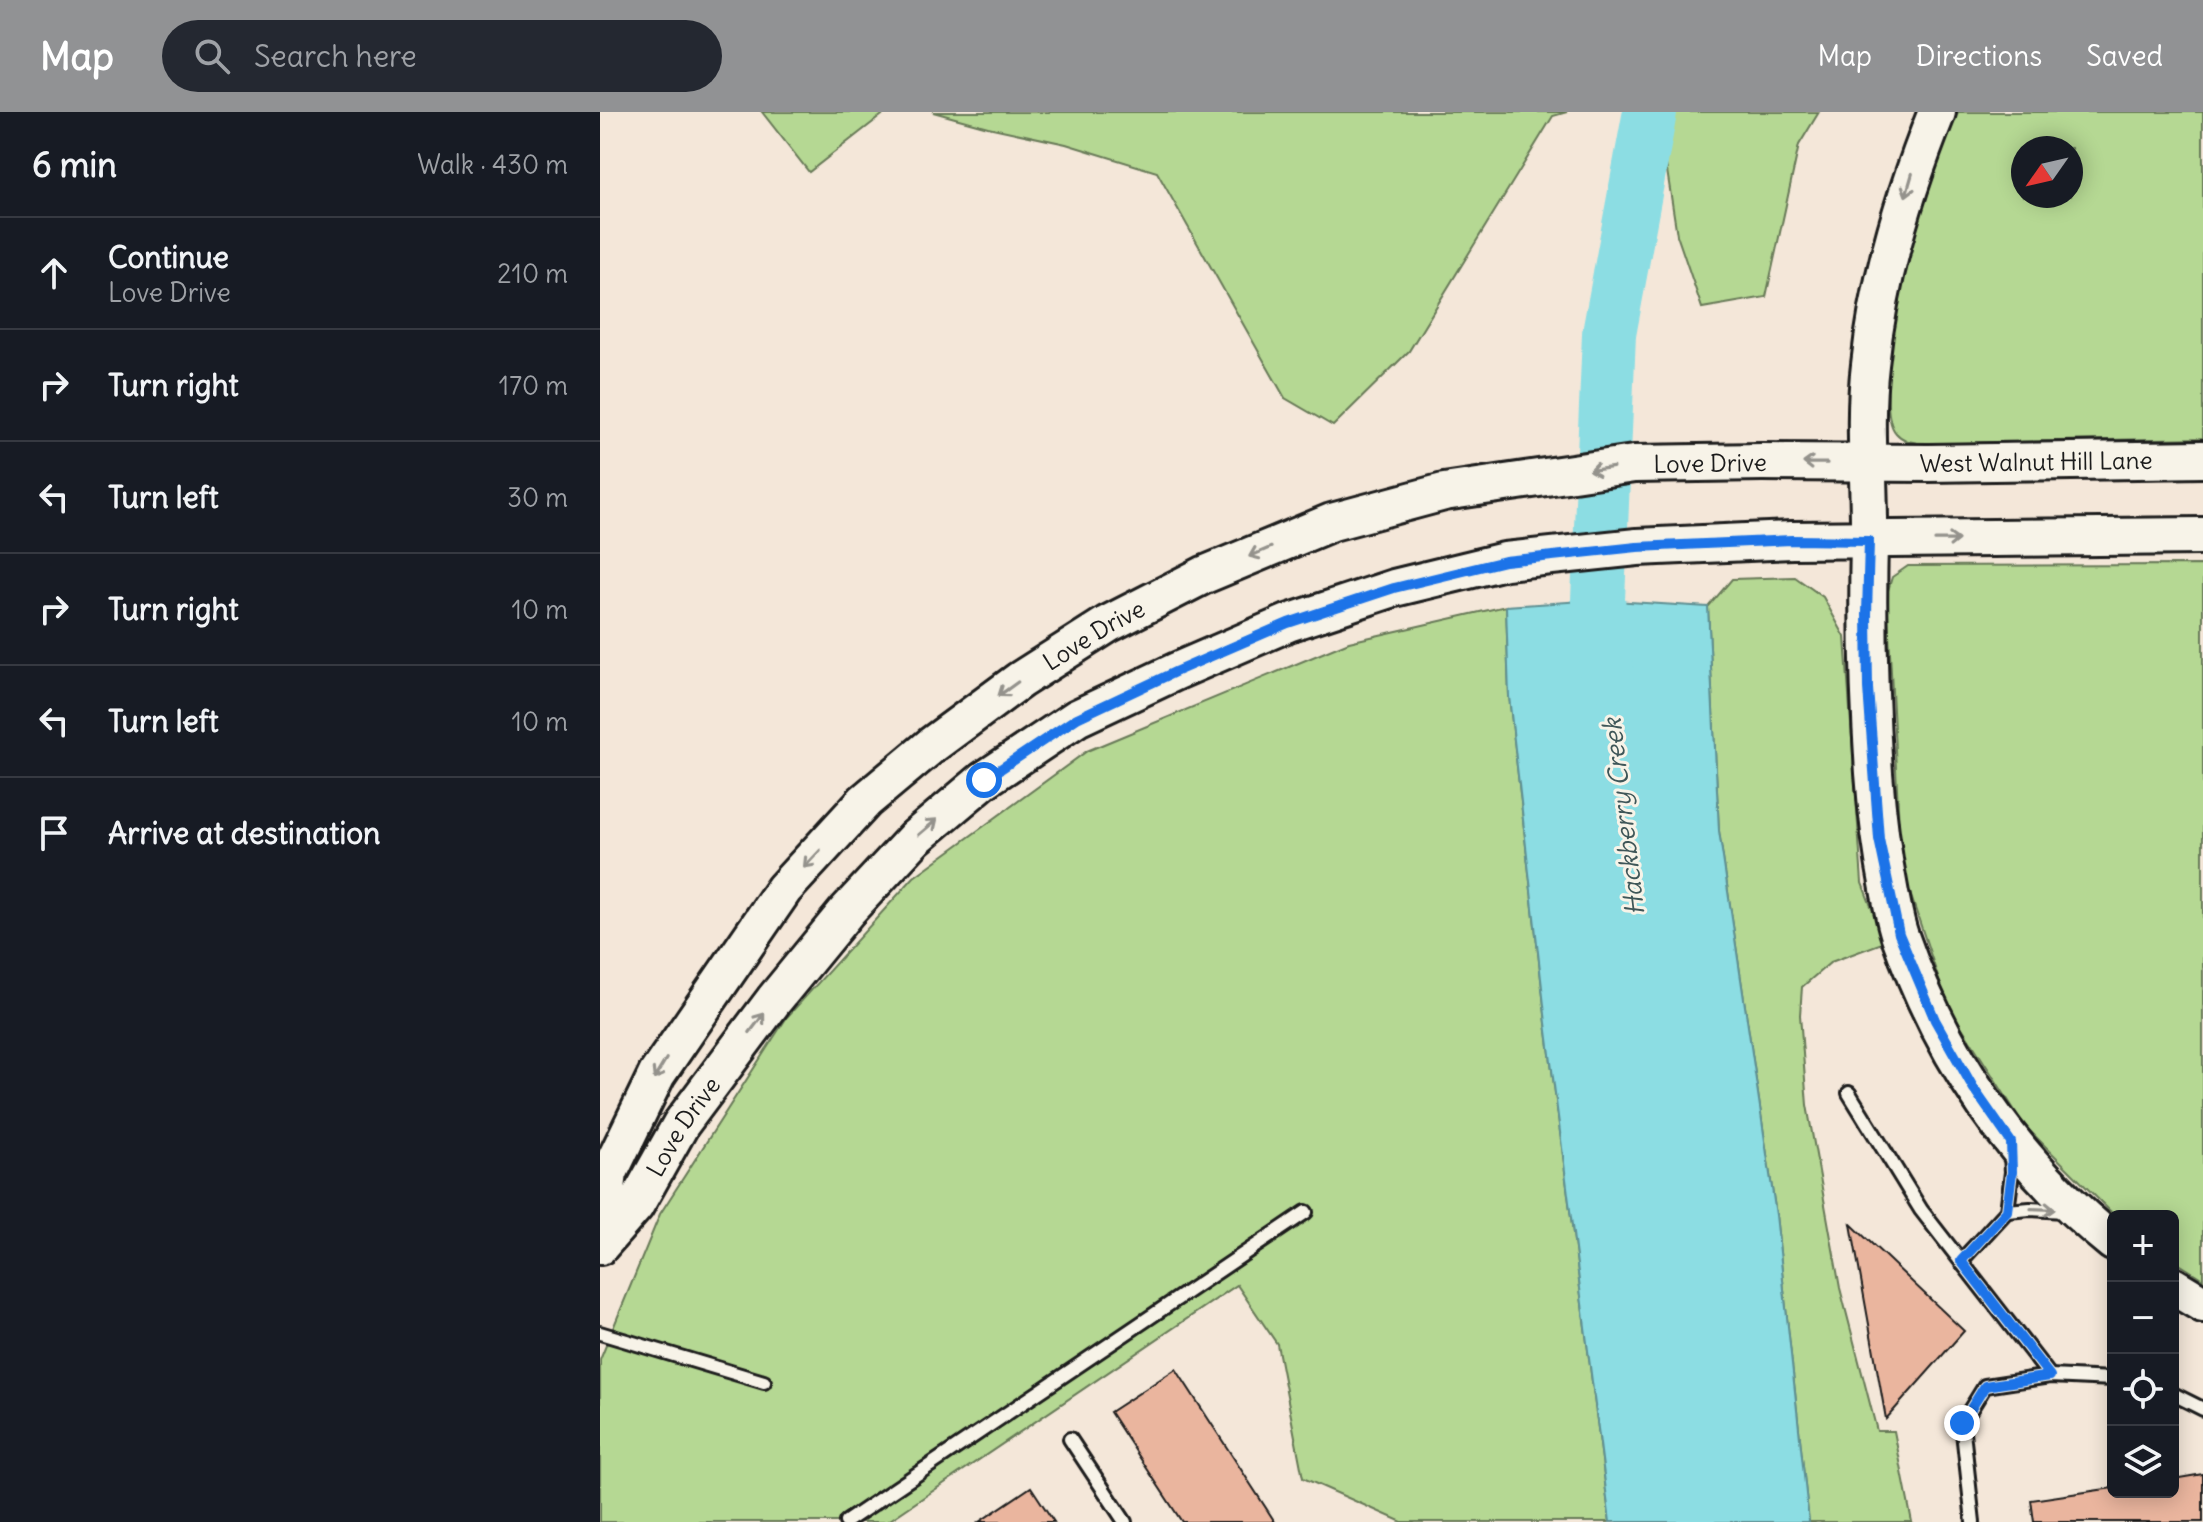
<!DOCTYPE html>
<meta charset="utf-8">
<style>
:root{--surface:#171b24;--page:#242831;--text:#f1f3f6;--muted:#9ea1a6;--line:#363941;--accent:#919294}
body{margin:0;font-family:Delius,sans-serif;background:var(--page);color:var(--text)}
.controls{position:absolute;right:24px;bottom:24px;display:grid;overflow:hidden;border-radius:12px;box-shadow:0 4px 20px #0003}
.controls button{width:72px;height:72px;display:grid;place-items:center;padding:0;border:0;border-bottom:2px solid var(--line);background:var(--surface);color:var(--text);font:40px sans-serif}
.compass{position:absolute;left:1411px;top:24px;width:72px;height:72px;border-radius:50%;background:var(--surface);box-shadow:0 4px 20px #0003;rotate:236deg}
.stop{position:absolute;width:24px;height:24px;margin:-18px;border:6px solid #1a73e8;border-radius:50%;background:#fff}
.stop.end{background:#1a73e8;border-color:#fff;box-shadow:0 2px 8px #0008}
.list{margin:0;padding:0;list-style:none}
h2{display:flex;justify-content:space-between;align-items:center;height:104px;margin:0;padding:0 32px;font-size:34px}
h2 small{font-size:26px;font-weight:400;color:var(--muted)}
.list li{display:grid;grid-template-columns:52px 1fr auto;gap:24px;align-items:center;box-sizing:border-box;height:112px;padding:0 32px;border-top:2px solid var(--line)}
.list b{display:block;font-size:30px;white-space:nowrap}
.list p{margin:0;font-size:26px;white-space:nowrap;color:var(--muted)}
.list em{font-size:26px;font-style:normal;color:var(--muted)}
.icon{flex:none;width:44px;height:44px;fill:none;stroke:currentColor;stroke-width:2;stroke-linecap:round;stroke-linejoin:round}
.map{position:relative;flex:none;width:1603px;height:1410px;overflow:hidden}
header{display:flex;align-items:center;gap:48px;box-sizing:border-box;height:112px;padding:0 40px;background:var(--accent);color:#fff}
header strong{font-size:38px}
nav{display:flex;gap:44px;margin-inline-start:auto;font-size:28px}
.search{width:560px;height:72px;background:var(--page);display:flex;align-items:center;gap:20px;box-sizing:border-box;padding:0 28px;border-radius:44px;color:var(--muted);font-size:30px}
main{display:flex}
aside{flex:1;background:var(--surface)}
.map>svg:first-child{display:block}
</style>
<header>
<strong>Map</strong>
<div class="search"><svg class="icon" aria-label="search" viewBox="0 0 24 24"><circle cx="10" cy="10" r="6"/><path d="M15 15l6 6"/></svg>Search here</div>
<nav><a>Map</a><a>Directions</a><a>Saved</a></nav>
</header>
<main>
<aside>
<h2>6 min<small>Walk · 430 m</small></h2>
<ul class="list">
<li><svg class="icon" aria-label="ahead" viewBox="0 0 24 24"><path d="M12 20V5M6 11l6-6 6 6"/></svg><div><b>Continue</b><p>Love Drive</p></div><em>210 m</em></li>
<li><svg class="icon" aria-label="right" viewBox="0 0 24 24"><path d="M7 20v-9h11M14 6l5 5-5 5"/></svg><div><b>Turn right</b></div><em>170 m</em></li>
<li><svg class="icon" aria-label="left" viewBox="0 0 24 24"><path d="M17 20v-9H6M10 6l-5 5 5 5"/></svg><div><b>Turn left</b></div><em>30 m</em></li>
<li><svg class="icon" aria-label="right" viewBox="0 0 24 24"><path d="M7 20v-9h11M14 6l5 5-5 5"/></svg><div><b>Turn right</b></div><em>10 m</em></li>
<li><svg class="icon" aria-label="left" viewBox="0 0 24 24"><path d="M17 20v-9H6M10 6l-5 5 5 5"/></svg><div><b>Turn left</b></div><em>10 m</em></li>
<li><svg class="icon" aria-label="arrive" viewBox="0 0 24 24"><path d="M6 21V4h12l-3 4 3 4H6"/></svg><div><b>Arrive at destination</b></div></li>
</ul>
</aside>
<div class="map">
<svg width="1603" height="1410" viewBox="0 0 1603 1410">
<rect width="100%" height="100%" fill="#f4e7d9"/>
<filter id="ink" filterUnits="userSpaceOnUse"><feTurbulence type="fractalNoise" baseFrequency=".0125" numOctaves="2"/><feDisplacementMap in="SourceGraphic" scale="16" xChannelSelector="R" yChannelSelector="G"/><feConvolveMatrix kernelMatrix="1 2 1 2 8 2 1 2 1" color-interpolation-filters="sRGB"/></filter>
<g filter="url(#ink)">
<!-- green -->
<g fill="#b5d893" stroke="#687a58" stroke-width="2" fill-rule="evenodd">
<path d="M 162,0 L 286,0 L 209,60 Z"/>
<path d="M 333,0 L 967,0 L 953,4 L 809,239 L 733,314 L 685,286 L 557,60 L 466,32 L 388,15 Z"/>
<path d="M 1058,0 L 1219,0 L 1199,33 L 1166,185 L 1102,196 L 1077,123 Z"/>
<path d="M 1358,0 L 1603,0 L 1603,326 L 1324,332 C 1313,330 1304,330 1296,321 C 1271,294 1310,117 1322,79 C 1330,52 1346,26 1358,0 ZM 1423,36 L 1471,36 L 1471,84 L 1423,84 Z"/>
<path d="M 1603,453 L 1603,1167 L 1573,1148 L 1573,1104 L 1515,1104 L 1424,1013 L 1347,892 L 1301,754 L 1287,482 L 1292,465 L 1308,454 Z"/>
<path d="M 1195,465 L 1223,485 L 1245,525 L 1262,771 L 1285,830 L 1231,850 L 1202,875 L 1200,903 L 1207,993 L 1240,1176 L 1277,1319 L 1294,1319 L 1312,1410 L 1209,1410 L 1176,1103 L 1119,719 L 1108,495 L 1132,467 Z"/>
<path d="M 906,494 L 909,584 L 946,911 L 1010,1410 L 802,1410 L 703,1366 L 677,1232 L 637,1173 L 287,1410 L 0,1410 L 0,1248 L 60,1102 L 187,905 L 314,765 L 487,639 L 749,530 Z"/>
</g>
<!-- water -->
<path fill="#8cdde3" stroke="#5f9093" stroke-width="2" d="M 998,488 L 1108,495 L 1119,719 L 1176,1103 L 1209,1410 L 1010,1410 L 946,911 L 909,584 L 906,494 Z"/>
<g fill="none" stroke-linecap="round" stroke-linejoin="round">
<!-- river -->
<path stroke="#8cdde3" stroke-width="54" d="M 1007,563 L 998,488 L 1009,222 L 1050,0"/>
</g>
<!-- building -->
<g fill="#eab59e" stroke="#1c1c1c" stroke-width="2">
<path d="M 1251,1112 L 1364,1219 L 1286,1307 Z"/>
<path d="M 576,1257 L 675,1410 L 582,1410 L 510,1300 Z"/>
<path d="M 1603,1362 L 1603,1410 L 1434,1410 L 1431,1388 L 1513,1376 L 1513,1380 L 1573,1380 L 1573,1367 Z"/>
<path d="M 431,1375 L 454,1410 L 379,1410 Z"/>
</g>
<g fill="none" stroke-linecap="round" stroke-linejoin="round">
<defs>
<g id="lane">
<path d="M 1249,981 L 1321,1098 L 1450,1264"/>
<path d="M 1407,1099 L 1430,1097 L 1464,1099"/>
<path d="M 1361,1149 L 1407,1099 L 1412,1060 L 1411,1043"/>
<path d="M 0,1221 L 164,1270"/>
<path d="M 1573,1282 L 1603,1297"/>
<path d="M 470,1327 L 525,1410"/>
<path d="M 246,1410 L 706,1100"/>
<path d="M 1373,1410 L 1362,1311 L 1385,1274 L 1450,1264 L 1513,1267"/>
</g>
<g id="secondary">
<path d="M 1337,0 C 1304,82 1279,165 1270,253 C 1263,311 1270,371 1269,430 C 1267,507 1269,584 1274,661 C 1277,703 1282,741 1290,782 C 1293,796 1295,810 1300,824 C 1342,944 1413,1050 1513,1130"/>
<path id="s1" d="M 0,1129 L 9,1061 L 57,962 L 184,777 L 265,689 L 332,633 L 420,568 L 508,512 L 604,463 L 732,410 L 844,380 L 1034,352 L 1162,350 L 1329,351 L 1603,347"/>
<path id="s2" d="M 0,1134 L 35,1094 L 81,1012 L 174,888 L 247,799 L 315,726 L 384,668 L 477,606 L 577,559 L 688,511 L 794,476 L 905,449 L 1037,435 L 1192,428 L 1603,424"/>
<path d="M 1573,1174 L 1603,1192"/>
</g>
</defs>
<!-- lane casing -->
<use href="#lane" stroke="#1c1c1c" stroke-width="18"/>
<!-- secondary casing -->
<use href="#secondary" stroke="#1c1c1c" stroke-width="42"/>
<!-- lane -->
<use href="#lane" stroke="#f7f3e8" stroke-width="12"/>
<!-- secondary -->
<use href="#secondary" stroke="#f7f3e8" stroke-width="36"/>
</g>
<!-- one-way arrows -->
<defs><path id="oneway-shaft" d="M-6 0H5M1.5-3L5.5 0L1.5 3" fill="none" stroke-width="1.6" stroke-linecap="round" stroke-linejoin="round" transform="scale(2)"/></defs>
<g stroke="#94928c">
<use href="#oneway-shaft" transform="translate(1309 73) rotate(106)"/>
<use href="#oneway-shaft" transform="translate(1215 351) rotate(-179)"/>
<use href="#oneway-shaft" transform="translate(1001 357) rotate(172)"/>
<use href="#oneway-shaft" transform="translate(1347 428) rotate(-1)"/>
<use href="#oneway-shaft" transform="translate(660 440) rotate(157)"/>
<use href="#oneway-shaft" transform="translate(408 577) rotate(144)"/>
<use href="#oneway-shaft" transform="translate(328 715) rotate(-40)"/>
<use href="#oneway-shaft" transform="translate(212 747) rotate(133)"/>
<use href="#oneway-shaft" transform="translate(157 911) rotate(-53)"/>
<use href="#oneway-shaft" transform="translate(60 957) rotate(121)"/>
<use href="#oneway-shaft" transform="translate(1443 1097) rotate(2)"/>
</g>
</g>
<g fill="none" stroke-linecap="round" stroke-linejoin="round" filter="url(#ink)">
<!-- route -->
<path stroke="#1a73e8" stroke-width="10" d="M 384,668 L 477,606 L 577,559 L 688,511 L 794,476 L 905,449 L 1037,435 L 1192,428 L 1269,429 L 1267,502 L 1268,576 L 1279,727 L 1299,822 L 1335,908 L 1374,977 L 1411,1030 L 1412,1060 L 1407,1099 L 1361,1149 L 1450,1264 L 1385,1274 L 1362,1311"/>
</g>
<g text-anchor="middle" dominant-baseline="central" stroke-width="6" stroke-linejoin="round" paint-order="stroke">
<!-- street labels -->
<g font-size="24" fill="#1c1c1c" stroke="#f7f3e8">
<text stroke="none"><textPath href="#s1" startOffset="1780">West Walnut Hill Lane</textPath></text>
<text stroke="none"><textPath href="#s1" startOffset="1454">Love Drive</textPath></text>
<text stroke="none"><textPath href="#s1" startOffset="806">Love Drive</textPath></text>
<text stroke="none"><textPath href="#s2" startOffset="146">Love Drive</textPath></text>
</g>
<!-- water labels -->
<g font-size="26" font-style="italic" fill="#3e5658" stroke="#f7f3e8">
<text transform="translate(1023 705) rotate(-97)">Hackberry Creek</text>
</g>
</g>
</svg>
<div class="controls">
<button>+</button>
<button>−</button>
<button><svg class="icon" aria-label="locate" viewBox="0 0 24 24"><circle cx="12" cy="12" r="6"/><path d="M12 2v4M12 18v4M2 12h4M18 12h4"/></svg></button>
<button><svg class="icon" aria-label="layers" viewBox="0 0 24 24"><path d="M12 4l9 5-9 5-9-5zM3 14l9 5 9-5"/></svg></button>
</div>
<svg class="compass" viewBox="-18 -18 36 36"><path d="M0-13l5 13h-10z" fill="#e53935"/><path d="M0 13l5-13h-10z" fill="#9ea1a6"/></svg>
<div class="stop" style="left:384px;top:668px"></div>
<div class="stop end" style="left:1362px;top:1311px"></div>
</div>
</main>
